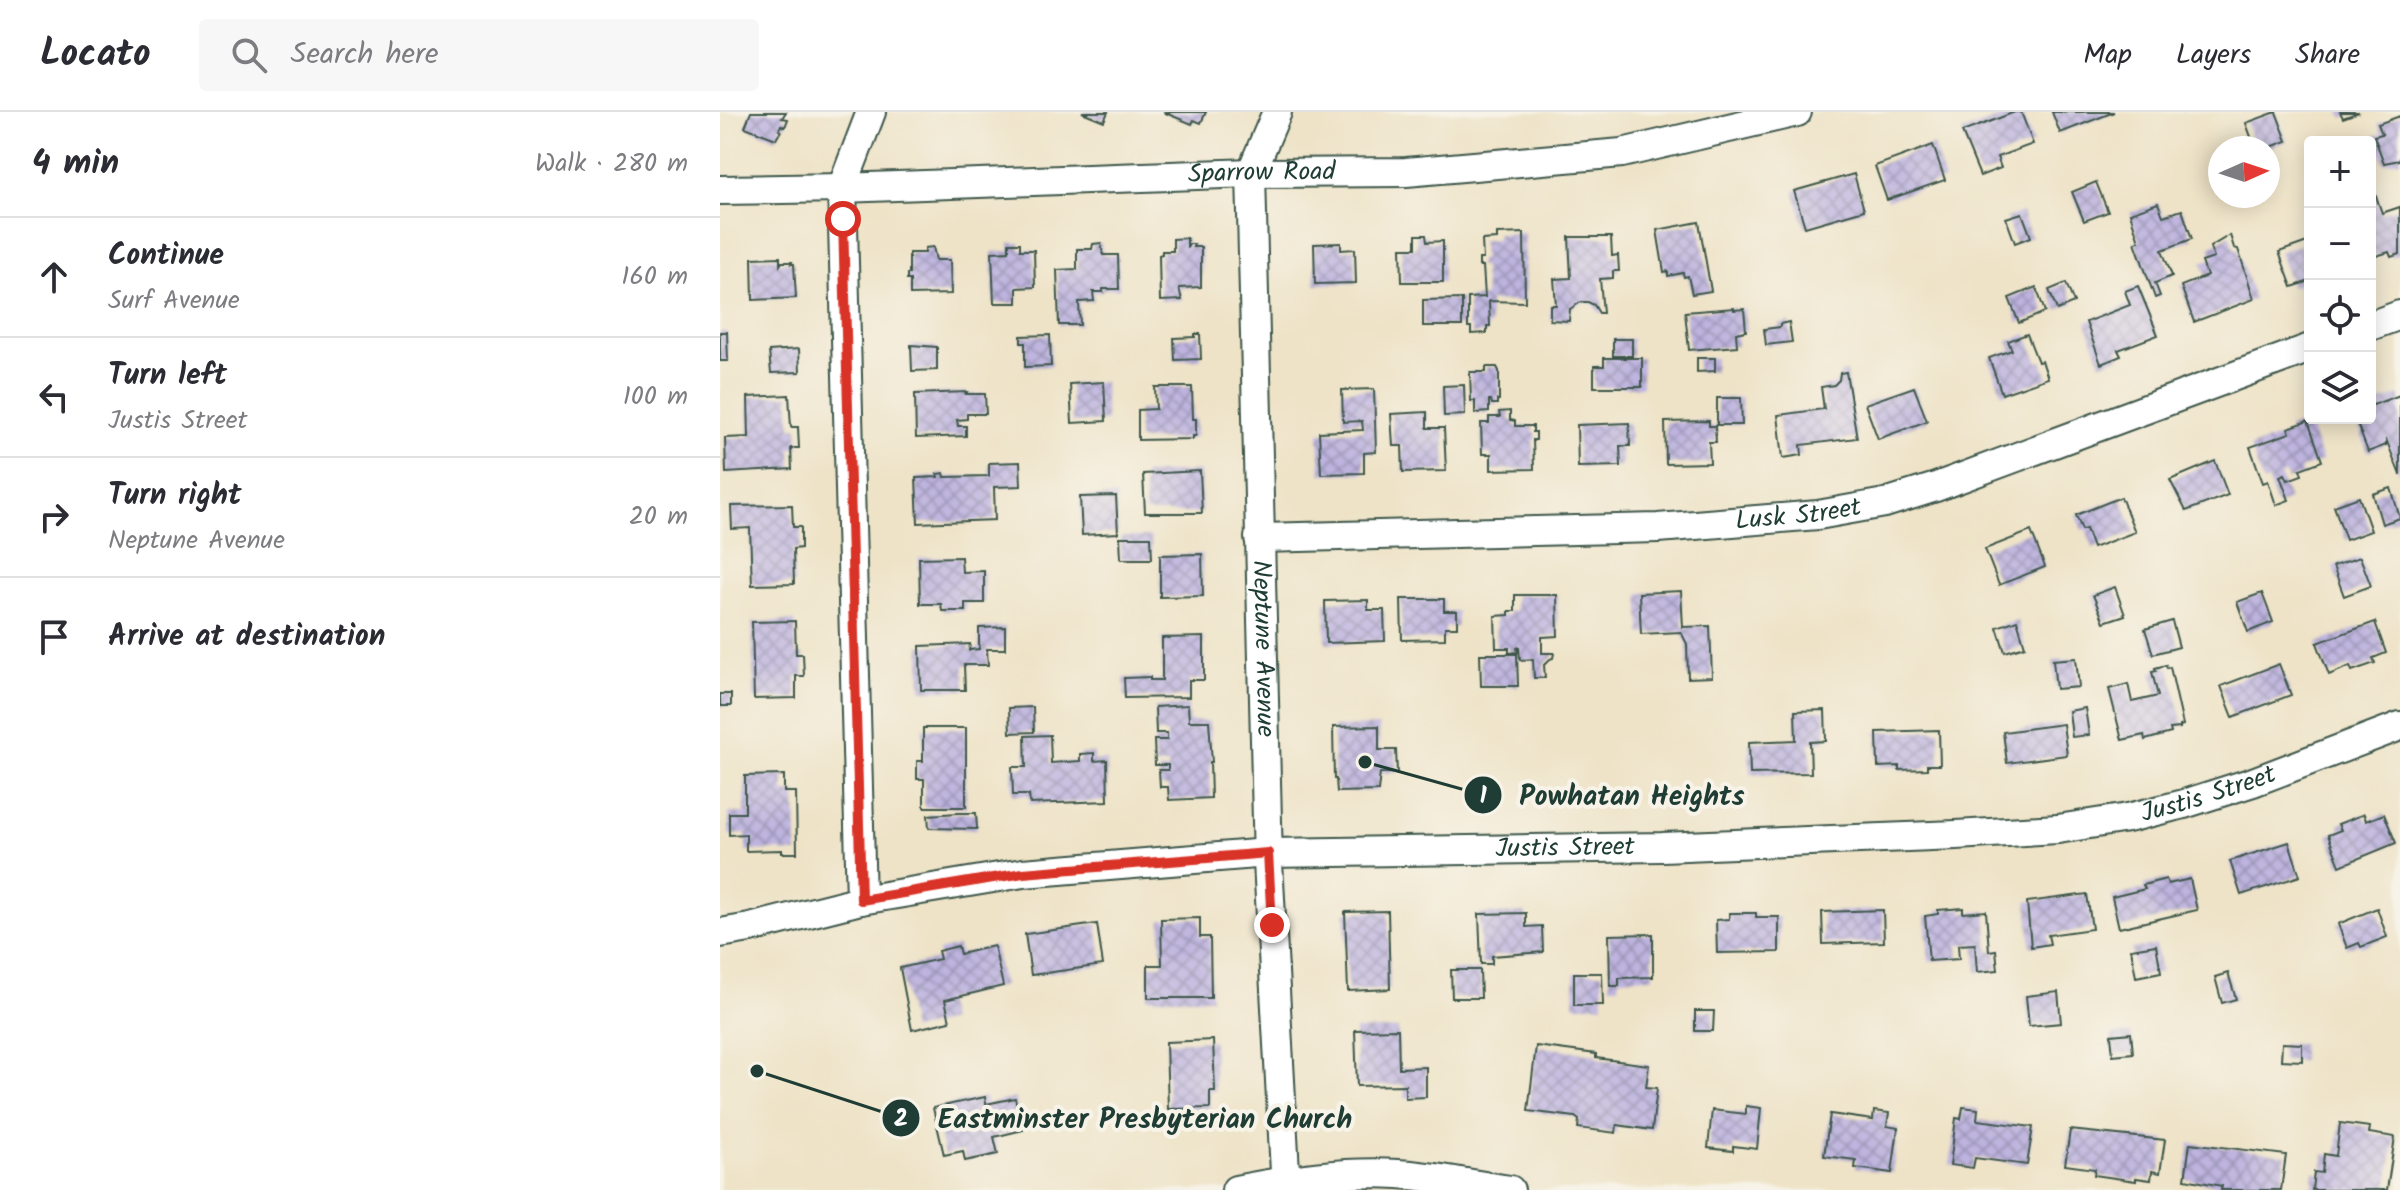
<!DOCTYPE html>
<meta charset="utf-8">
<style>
:root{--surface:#fff;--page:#f7f7f7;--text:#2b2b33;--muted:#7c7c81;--line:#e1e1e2}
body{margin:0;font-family:Kalam,sans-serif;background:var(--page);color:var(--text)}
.controls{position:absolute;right:24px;top:24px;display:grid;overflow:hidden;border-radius:8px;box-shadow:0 4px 20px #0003}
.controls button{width:72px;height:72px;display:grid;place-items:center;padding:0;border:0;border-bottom:2px solid var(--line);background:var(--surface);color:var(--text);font:40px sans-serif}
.compass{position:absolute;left:1488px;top:24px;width:72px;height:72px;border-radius:50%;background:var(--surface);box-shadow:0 4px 20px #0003;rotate:87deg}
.stop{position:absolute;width:24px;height:24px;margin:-18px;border:6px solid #d93025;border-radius:50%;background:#fff}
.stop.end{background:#d93025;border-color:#fff;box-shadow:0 2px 8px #0008}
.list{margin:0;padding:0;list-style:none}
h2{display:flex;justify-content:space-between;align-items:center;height:104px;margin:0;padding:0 32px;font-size:34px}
h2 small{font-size:26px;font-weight:400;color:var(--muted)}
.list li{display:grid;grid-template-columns:52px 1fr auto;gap:24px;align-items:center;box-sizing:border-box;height:120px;padding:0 32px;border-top:2px solid var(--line)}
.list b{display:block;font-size:30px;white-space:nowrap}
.list p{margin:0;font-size:26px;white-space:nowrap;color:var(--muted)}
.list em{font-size:26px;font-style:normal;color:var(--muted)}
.icon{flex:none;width:44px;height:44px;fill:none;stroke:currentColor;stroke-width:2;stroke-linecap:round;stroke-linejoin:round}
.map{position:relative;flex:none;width:1680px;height:1078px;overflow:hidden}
header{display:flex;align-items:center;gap:48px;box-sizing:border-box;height:112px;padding:0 40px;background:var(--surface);border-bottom:2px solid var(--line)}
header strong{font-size:38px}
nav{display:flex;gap:44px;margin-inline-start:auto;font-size:28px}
.search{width:560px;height:72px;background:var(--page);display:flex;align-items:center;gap:20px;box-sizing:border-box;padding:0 28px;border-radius:8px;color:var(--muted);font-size:30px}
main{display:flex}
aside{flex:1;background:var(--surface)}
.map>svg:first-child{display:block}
</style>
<header>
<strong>Locato</strong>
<div class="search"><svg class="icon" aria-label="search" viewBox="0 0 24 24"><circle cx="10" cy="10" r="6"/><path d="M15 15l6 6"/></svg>Search here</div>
<nav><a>Map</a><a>Layers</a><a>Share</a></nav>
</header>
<main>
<aside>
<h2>4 min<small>Walk · 280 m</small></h2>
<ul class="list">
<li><svg class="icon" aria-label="ahead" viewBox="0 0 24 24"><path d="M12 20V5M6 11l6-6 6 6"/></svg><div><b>Continue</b><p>Surf Avenue</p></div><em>160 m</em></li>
<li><svg class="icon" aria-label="left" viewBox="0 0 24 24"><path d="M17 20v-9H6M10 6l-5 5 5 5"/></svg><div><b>Turn left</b><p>Justis Street</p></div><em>100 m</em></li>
<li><svg class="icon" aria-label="right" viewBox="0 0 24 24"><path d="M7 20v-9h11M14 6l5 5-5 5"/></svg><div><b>Turn right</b><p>Neptune Avenue</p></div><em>20 m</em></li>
<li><svg class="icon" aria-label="arrive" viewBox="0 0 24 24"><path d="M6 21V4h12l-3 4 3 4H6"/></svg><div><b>Arrive at destination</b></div></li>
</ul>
</aside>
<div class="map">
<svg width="1680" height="1078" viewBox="0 0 1680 1078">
<defs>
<pattern id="building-cross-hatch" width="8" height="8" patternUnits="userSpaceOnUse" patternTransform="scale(2)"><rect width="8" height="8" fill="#beb4df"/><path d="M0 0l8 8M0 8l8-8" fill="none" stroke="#9a94b6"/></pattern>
</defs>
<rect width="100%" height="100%" fill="#f7f3e8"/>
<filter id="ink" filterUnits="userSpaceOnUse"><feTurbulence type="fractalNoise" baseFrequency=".0125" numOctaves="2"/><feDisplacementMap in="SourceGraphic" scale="16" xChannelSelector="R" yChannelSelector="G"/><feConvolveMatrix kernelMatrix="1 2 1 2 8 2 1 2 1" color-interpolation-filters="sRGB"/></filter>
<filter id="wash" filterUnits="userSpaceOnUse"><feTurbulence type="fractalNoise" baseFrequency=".006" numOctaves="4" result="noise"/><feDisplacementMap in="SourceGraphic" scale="32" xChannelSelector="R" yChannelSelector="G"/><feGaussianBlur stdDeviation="1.8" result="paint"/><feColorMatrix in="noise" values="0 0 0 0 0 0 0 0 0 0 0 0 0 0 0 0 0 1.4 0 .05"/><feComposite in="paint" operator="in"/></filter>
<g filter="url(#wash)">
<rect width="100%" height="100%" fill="#eee3c7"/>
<g id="blocks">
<!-- building -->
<g fill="url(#building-cross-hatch)">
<path d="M 31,0 L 66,0 L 62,6 L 68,7 L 65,15 L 61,13 L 59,18 L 61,19 L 56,27 L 25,15 Z"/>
<path d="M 362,0 L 388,0 L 384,9 Z"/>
<path d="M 443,0 L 486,0 L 481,11 L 474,8 L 472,12 Z"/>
<path d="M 1295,0 L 1301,0 L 1313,32 L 1277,45 L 1281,56 L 1260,64 L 1242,20 Z"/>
<path d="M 1332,0 L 1394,0 L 1340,21 Z"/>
<path d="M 1556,0 L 1567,29 L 1548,36 L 1535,36 L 1526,11 Z"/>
<path d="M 1620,0 L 1639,0 L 1623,6 Z"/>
<path d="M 1680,4 L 1680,48 L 1664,51 L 1654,24 L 1662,22 L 1658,12 Z"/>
<path d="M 1213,33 L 1225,68 L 1167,88 L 1155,54 Z"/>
<path d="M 1134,62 L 1144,98 L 1085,115 L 1074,79 Z"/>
<path d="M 1376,70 L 1388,100 L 1364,109 L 1352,80 Z"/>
<path d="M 1653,76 L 1662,101 L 1680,95 L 1680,142 L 1671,145 L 1669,140 L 1650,146 L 1650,77 Z"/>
<path d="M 1438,91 L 1443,104 L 1462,98 L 1472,127 L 1442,138 L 1452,164 L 1435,171 L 1440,184 L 1435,186 L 1415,130 L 1419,129 L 1410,101 Z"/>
<path d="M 1302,101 L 1311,125 L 1295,131 L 1286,106 Z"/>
<path d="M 979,110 L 991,179 L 972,182 L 968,164 L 964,165 L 963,161 L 948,164 L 948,159 L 944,160 L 937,118 Z"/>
<path d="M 804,121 L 805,190 L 769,189 L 770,214 L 767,214 L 767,221 L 751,222 L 751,215 L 748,215 L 748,186 L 765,185 L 763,154 L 759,154 L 759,147 L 763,147 L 762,128 L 777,127 L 777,122 Z"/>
<path d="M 696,123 L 706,123 L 707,130 L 723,129 L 723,170 L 682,170 L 681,136 L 696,136 Z"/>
<path d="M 1510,123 L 1514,136 L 1518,137 L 1534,187 L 1474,210 L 1461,174 L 1487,164 L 1482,150 L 1494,146 L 1490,135 Z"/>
<path d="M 849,125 L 891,125 L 892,144 L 898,143 L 899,159 L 893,159 L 893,166 L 880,167 L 883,201 L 879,201 L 874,193 L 868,190 L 861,190 L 850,197 L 849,209 L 830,208 L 830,193 L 836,193 L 834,167 L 851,166 Z"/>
<path d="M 467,126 L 467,136 L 469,132 L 474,132 L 473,135 L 481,135 L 481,175 L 459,176 L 462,188 L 440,189 L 439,143 L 442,142 L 442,139 L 453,139 L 453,127 Z"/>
<path d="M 1590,129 L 1590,169 L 1572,175 L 1559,140 Z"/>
<path d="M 289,131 L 300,131 L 300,138 L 314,138 L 315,175 L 297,176 L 297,191 L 274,191 L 272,140 L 289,139 Z"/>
<path d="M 381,131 L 383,143 L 398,143 L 399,177 L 383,177 L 383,180 L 373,180 L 374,189 L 359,190 L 360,213 L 339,213 L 337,158 L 357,157 L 357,137 L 372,137 L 373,132 Z"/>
<path d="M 621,131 L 621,138 L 635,137 L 636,171 L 595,172 L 594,132 Z"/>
<path d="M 213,135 L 216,148 L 230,148 L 231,182 L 190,183 L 190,168 L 187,168 L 187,162 L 189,162 L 189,141 L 205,141 L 205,136 Z"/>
<path d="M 60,145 L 60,153 L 62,150 L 72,150 L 71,152 L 74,152 L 76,186 L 33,188 L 32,146 Z"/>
<path d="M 1346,171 L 1354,191 L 1337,198 L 1329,178 Z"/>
<path d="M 1418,174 L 1438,223 L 1398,238 L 1401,244 L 1381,252 L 1366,210 L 1410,193 L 1405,179 Z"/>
<path d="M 1316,175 L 1325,200 L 1299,211 L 1289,186 Z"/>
<path d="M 742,187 L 742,214 L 703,214 L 703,188 Z"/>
<path d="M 1014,196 L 1014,198 L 1024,197 L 1026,219 L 1016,221 L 1017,234 L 969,238 L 965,200 Z"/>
<path d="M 1069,210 L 1072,230 L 1046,233 L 1044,217 L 1060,215 L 1060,212 Z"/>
<path d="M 0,220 L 7,220 L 8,249 L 0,249 Z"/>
<path d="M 475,222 L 480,222 L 481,247 L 455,248 L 454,226 L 475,225 Z"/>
<path d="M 1307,222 L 1318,250 L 1322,249 L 1328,266 L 1282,282 L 1269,246 L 1292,238 L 1288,229 Z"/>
<path d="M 330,223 L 331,254 L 305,255 L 305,231 L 301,231 L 301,224 Z"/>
<rect x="893" y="227" width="19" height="17"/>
<path d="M 191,233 L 217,235 L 217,258 L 192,259 Z"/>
<path d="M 79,237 L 80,260 L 51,261 L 49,239 Z"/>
<path d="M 884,246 L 922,246 L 922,275 L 874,275 L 874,254 L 884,254 Z"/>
<path d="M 977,246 L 995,246 L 995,259 L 977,260 Z"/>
<path d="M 766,255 L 777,255 L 779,259 L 779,288 L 777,288 L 777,292 L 772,292 L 771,288 L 769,288 L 769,300 L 755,301 L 755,289 L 751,289 L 750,260 L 766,260 Z"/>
<path d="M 1126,260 L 1137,326 L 1081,333 L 1082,343 L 1063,346 L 1058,303 L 1104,297 L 1101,275 L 1114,273 L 1119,268 L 1120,261 Z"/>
<path d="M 384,270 L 386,309 L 352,311 L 350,272 Z"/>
<path d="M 744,273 L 745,303 L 724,304 L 723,274 Z"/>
<path d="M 435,275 L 472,275 L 473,307 L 476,307 L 476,324 L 473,324 L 473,327 L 418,328 L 418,298 L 436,297 Z"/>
<path d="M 1194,275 L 1207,309 L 1158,327 L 1145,292 Z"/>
<path d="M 654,277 L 656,340 L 644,341 L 644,361 L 601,362 L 599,320 L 643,318 L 642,309 L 623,310 L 622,278 Z"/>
<path d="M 247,280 L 246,282 L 265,282 L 266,302 L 247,302 L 247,307 L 237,308 L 238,314 L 246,314 L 246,324 L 196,326 L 195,282 Z"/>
<path d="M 69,283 L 71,315 L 78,315 L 79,336 L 71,336 L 72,357 L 6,361 L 5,326 L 29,325 L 28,285 Z"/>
<path d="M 1680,283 L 1680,363 L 1666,327 L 1666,333 L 1648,340 L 1635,306 L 1650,306 L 1650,294 Z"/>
<path d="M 997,286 L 1021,286 L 1022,313 L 997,313 Z"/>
<path d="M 790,299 L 790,308 L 795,309 L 795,314 L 813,314 L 813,320 L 816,320 L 816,328 L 813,328 L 814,357 L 771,358 L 771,342 L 762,342 L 761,311 L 769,311 L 769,305 L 780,305 L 779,300 Z"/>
<path d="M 707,300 L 707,316 L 724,316 L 726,359 L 683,360 L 682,334 L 673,334 L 671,302 Z"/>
<path d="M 989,309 L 989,314 L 995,314 L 996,330 L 989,330 L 990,351 L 946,352 L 945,310 Z"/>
<path d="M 1588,309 L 1602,349 L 1580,357 L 1582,363 L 1568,368 L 1565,362 L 1560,364 L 1569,388 L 1556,393 L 1548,369 L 1543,371 L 1530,335 L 1570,321 L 1568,316 Z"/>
<path d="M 909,311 L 910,334 L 900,334 L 901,354 L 858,355 L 857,313 Z"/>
<path d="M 1495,349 L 1508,383 L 1466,399 L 1450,368 Z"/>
<path d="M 300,350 L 301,374 L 274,375 L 275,408 L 198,411 L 196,366 L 218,365 L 217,362 L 224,361 L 225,365 L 269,364 L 269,351 Z"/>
<path d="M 480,359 L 482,401 L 425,401 L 423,362 Z"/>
<path d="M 1671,376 L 1680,406 L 1662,412 L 1653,382 Z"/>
<path d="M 396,384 L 398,421 L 362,423 L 360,385 Z"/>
<path d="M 1401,385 L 1415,420 L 1373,436 L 1366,417 L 1362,418 L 1356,403 Z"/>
<path d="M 1639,385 L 1651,419 L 1626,428 L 1614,394 Z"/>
<path d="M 72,393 L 73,415 L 81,415 L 81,436 L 73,437 L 74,472 L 32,473 L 30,416 L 12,417 L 11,394 Z"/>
<path d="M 1311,419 L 1325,455 L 1279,473 L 1265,437 Z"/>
<path d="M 400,425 L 431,425 L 432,447 L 401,447 Z"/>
<path d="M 482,442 L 483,484 L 440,485 L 440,443 Z"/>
<path d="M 241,445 L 242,460 L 264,459 L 264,491 L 245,491 L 245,499 L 222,499 L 221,492 L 200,492 L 199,446 Z"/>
<path d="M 1640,445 L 1651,474 L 1624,484 L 1613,454 Z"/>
<path d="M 1395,475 L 1405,503 L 1384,510 L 1373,483 Z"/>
<path d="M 961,479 L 963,515 L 990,514 L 992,565 L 968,566 L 967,532 L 961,520 L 921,522 L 919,481 Z"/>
<path d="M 1542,481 L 1553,510 L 1528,520 L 1517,490 Z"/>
<path d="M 795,483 L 837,483 L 838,524 L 822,525 L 822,541 L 834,541 L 833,546 L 830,547 L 824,553 L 825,566 L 814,566 L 813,547 L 800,548 L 799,535 L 797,536 L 798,540 L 789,541 L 789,536 L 776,536 L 775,504 L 789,503 L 789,499 L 795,499 Z"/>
<path d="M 681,487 L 724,487 L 724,499 L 737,499 L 737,515 L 725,515 L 725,527 L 682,528 Z"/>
<path d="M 648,488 L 648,498 L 664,498 L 665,529 L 606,531 L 605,489 Z"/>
<path d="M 1297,508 L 1305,534 L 1285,540 L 1277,515 Z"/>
<path d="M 75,509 L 76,542 L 83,542 L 84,564 L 76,564 L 76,586 L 34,587 L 32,510 Z"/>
<path d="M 1452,509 L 1459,535 L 1433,542 L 1425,517 Z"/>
<path d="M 1655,510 L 1666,541 L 1653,546 L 1655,551 L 1632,559 L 1630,554 L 1609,563 L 1597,531 Z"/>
<path d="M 285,515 L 285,537 L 267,537 L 268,553 L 244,553 L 245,578 L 201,578 L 200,534 L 250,532 L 249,538 L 259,537 L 259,516 Z"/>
<path d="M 484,525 L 484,568 L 469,568 L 469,585 L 405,586 L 404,566 L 430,565 L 430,568 L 442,568 L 442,526 Z"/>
<path d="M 760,542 L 797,542 L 798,574 L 761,574 Z"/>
<path d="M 1356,546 L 1359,575 L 1336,577 L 1333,548 Z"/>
<path d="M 1559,552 L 1571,583 L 1513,605 L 1501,574 Z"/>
<path d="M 1446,553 L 1447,556 L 1450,555 L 1463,613 L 1460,614 L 1460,616 L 1450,617 L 1451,621 L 1425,628 L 1424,623 L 1402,628 L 1389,577 L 1408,572 L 1412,590 L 1438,584 L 1432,560 L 1436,559 L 1435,556 Z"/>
<rect x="0" y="582" width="11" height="12"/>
<path d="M 468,593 L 469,609 L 489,609 L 492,650 L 490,650 L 491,686 L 449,688 L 448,675 L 440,675 L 439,658 L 448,658 L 448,653 L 435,653 L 434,628 L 447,628 L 447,621 L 436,621 L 435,595 Z"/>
<path d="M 313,595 L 314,620 L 290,621 L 289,596 Z"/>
<path d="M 1365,596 L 1369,623 L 1352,625 L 1349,599 Z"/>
<path d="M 1105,598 L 1106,629 L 1090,630 L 1091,661 L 1030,662 L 1029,630 L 1076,628 L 1075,599 Z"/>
<path d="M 1343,612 L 1347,643 L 1287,651 L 1283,620 Z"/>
<path d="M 659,614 L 659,638 L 676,638 L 677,661 L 660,661 L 658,679 L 617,680 L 616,667 L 614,667 L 613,615 Z"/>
<path d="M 203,616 L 246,616 L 246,695 L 204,695 L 204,667 L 197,667 L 197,649 L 203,649 Z"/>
<path d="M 1219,618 L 1220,653 L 1207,653 L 1207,657 L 1179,658 L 1179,654 L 1158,655 L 1157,620 Z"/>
<path d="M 330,623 L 331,651 L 360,649 L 360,642 L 374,641 L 374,649 L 387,648 L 388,689 L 310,692 L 309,683 L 293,683 L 292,655 L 306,655 L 305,624 Z"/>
<path d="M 64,663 L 64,680 L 76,680 L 77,741 L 62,741 L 62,738 L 26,739 L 26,722 L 9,723 L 9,701 L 25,701 L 25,664 Z"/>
<path d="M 238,701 L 256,701 L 257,717 L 209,716 L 208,703 Z"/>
<path d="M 1644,702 L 1646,709 L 1664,702 L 1676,731 L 1620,754 L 1608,723 L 1621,718 L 1618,712 Z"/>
<path d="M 1569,730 L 1580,764 L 1521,783 L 1510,749 Z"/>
<path d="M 1446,767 L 1448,772 L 1470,767 L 1477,798 L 1399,816 L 1392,785 L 1425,777 L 1423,773 Z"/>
<path d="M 1367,782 L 1372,817 L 1328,823 L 1330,832 L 1311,835 L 1307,790 Z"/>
<path d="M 1243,796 L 1243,801 L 1266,799 L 1269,839 L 1276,838 L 1278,858 L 1257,860 L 1255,832 L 1238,833 L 1239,847 L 1209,849 L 1205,804 L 1218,802 L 1218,798 Z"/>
<path d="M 1657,796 L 1667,825 L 1641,835 L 1639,831 L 1627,836 L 1618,812 Z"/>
<path d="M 1163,798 L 1164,830 L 1103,832 L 1102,800 Z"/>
<path d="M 668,799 L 670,877 L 628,879 L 625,800 Z"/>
<path d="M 806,801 L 806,815 L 822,814 L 823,840 L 772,844 L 772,852 L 761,852 L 759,802 Z"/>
<path d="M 1009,801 L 1036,801 L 1036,805 L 1059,805 L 1059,840 L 997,841 L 996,808 L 1009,807 Z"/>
<path d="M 480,806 L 480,825 L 490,825 L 491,886 L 428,886 L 428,853 L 442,853 L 441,807 Z"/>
<path d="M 377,812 L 383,853 L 311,863 L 305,822 Z"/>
<path d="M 933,822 L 933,865 L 899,866 L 899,874 L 890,874 L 889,823 Z"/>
<path d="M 1436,833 L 1441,860 L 1416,865 L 1411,837 Z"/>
<path d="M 238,834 L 240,842 L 274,834 L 283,874 L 225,888 L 230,909 L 192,918 L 180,856 L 220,847 L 218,839 Z"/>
<path d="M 731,858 L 760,858 L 761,886 L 732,886 Z"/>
<path d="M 854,861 L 882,861 L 883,893 L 854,893 Z"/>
<path d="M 1508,861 L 1516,887 L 1502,891 L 1495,865 Z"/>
<path d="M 1338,880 L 1341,911 L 1309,914 L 1306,884 Z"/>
<path d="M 975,899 L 994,899 L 993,919 L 975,919 Z"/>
<path d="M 678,917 L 679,956 L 706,955 L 706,985 L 685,986 L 685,973 L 637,974 L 635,918 Z"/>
<path d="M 1411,921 L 1413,941 L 1393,943 L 1391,923 Z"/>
<path d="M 493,928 L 495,979 L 490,979 L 490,996 L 448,997 L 446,930 Z"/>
<path d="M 1562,931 L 1582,932 L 1582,949 L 1561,948 Z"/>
<path d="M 816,934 L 876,942 L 876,946 L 929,953 L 926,975 L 937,976 L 932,1018 L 897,1013 L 896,1021 L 858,1016 L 859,1008 L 855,1005 L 808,999 Z"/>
<path d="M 265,985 L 266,992 L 295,986 L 303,1018 L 274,1025 L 278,1042 L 245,1049 L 243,1039 L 224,1043 L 213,996 Z"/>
<path d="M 1026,994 L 1041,996 L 1037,1037 L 1013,1034 L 1013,1039 L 988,1036 L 992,998 L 1026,1002 Z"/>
<path d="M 1243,995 L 1258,997 L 1257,1008 L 1313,1015 L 1307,1053 L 1255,1046 L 1253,1056 L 1230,1053 L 1236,1006 L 1241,1007 Z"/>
<path d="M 1154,999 L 1169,1001 L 1167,1014 L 1178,1016 L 1172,1061 L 1135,1056 L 1136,1048 L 1104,1044 L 1110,1002 L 1153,1008 Z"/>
<path d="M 1620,1011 L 1650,1015 L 1649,1021 L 1675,1025 L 1667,1078 L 1592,1078 L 1594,1060 L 1602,1061 L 1604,1042 L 1616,1044 Z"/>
<path d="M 1350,1018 L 1445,1028 L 1440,1061 L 1432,1059 L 1431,1068 L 1416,1066 L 1416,1069 L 1374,1063 L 1375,1057 L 1345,1053 Z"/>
<path d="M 1470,1031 L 1566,1043 L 1561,1078 L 1501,1078 L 1502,1074 L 1465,1067 Z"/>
</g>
</g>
</g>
<g filter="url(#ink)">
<use href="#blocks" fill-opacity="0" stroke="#3e564a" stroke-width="2"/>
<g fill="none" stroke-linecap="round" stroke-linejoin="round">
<defs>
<g id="minor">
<path id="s1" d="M 557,0 L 531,61 L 548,750 L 566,1078"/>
<path id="s2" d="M 0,78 L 122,76 L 531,61 L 686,60 L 902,41 L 1077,0"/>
<path d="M 1650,214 L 1680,203"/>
<path id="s3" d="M 539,426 L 938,416 L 1098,403 L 1165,391 L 1216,375 L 1590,236"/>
<path d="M 141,788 L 122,76 L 151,0"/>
<path id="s4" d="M 0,821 L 30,816 L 141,788 L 303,761 L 548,741 L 942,735 L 1236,723 L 1338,717 L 1408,706 L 1464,692 L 1533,670 L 1680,614"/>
<path d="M 516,1078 C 570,1067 623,1059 678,1062 C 715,1064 752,1073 790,1078"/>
</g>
</defs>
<!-- minor casing -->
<use href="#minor" stroke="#3e564a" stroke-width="32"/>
<!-- minor -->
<use href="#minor" stroke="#fff" stroke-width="28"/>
</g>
</g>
<g fill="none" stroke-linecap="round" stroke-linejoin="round" filter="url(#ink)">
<!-- route -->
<path stroke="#d93025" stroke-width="10" d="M 123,107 L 141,788 L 303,761 L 548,741 L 552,813"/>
</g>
<g text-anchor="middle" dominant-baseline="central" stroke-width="8" stroke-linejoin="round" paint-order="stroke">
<!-- street labels -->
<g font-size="26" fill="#1f3d34" stroke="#f7f3e8">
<text stroke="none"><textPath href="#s2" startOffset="542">Sparrow Road</textPath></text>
<text stroke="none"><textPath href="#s3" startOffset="540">Lusk Street</textPath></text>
<text stroke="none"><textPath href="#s1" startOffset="542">Neptune Avenue</textPath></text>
<text stroke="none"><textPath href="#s4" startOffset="1500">Justis Street</textPath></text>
<text stroke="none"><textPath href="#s4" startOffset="852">Justis Street</textPath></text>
</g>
</g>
<!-- callouts -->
<path fill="none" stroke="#1f3d34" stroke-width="3" d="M645 650L763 683M37 959L181 1006"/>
<g fill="#1f3d34" stroke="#f7f3e8" stroke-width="3">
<circle cx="645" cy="650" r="8"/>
<circle cx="37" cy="959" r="8"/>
<circle cx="763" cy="683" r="20"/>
<circle cx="181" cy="1006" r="20"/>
</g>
<g font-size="24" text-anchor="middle" font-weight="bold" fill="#fff">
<text x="763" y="691">1</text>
<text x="181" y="1014">2</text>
</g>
<g font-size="28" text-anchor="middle" font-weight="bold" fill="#1f3d34" stroke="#f7f3e8" stroke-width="8" stroke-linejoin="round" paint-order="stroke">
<text x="912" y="693">Powhatan Heights</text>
<text x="425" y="1016">Eastminster Presbyterian Church</text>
</g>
</svg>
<div class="controls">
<button>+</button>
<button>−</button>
<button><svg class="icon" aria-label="locate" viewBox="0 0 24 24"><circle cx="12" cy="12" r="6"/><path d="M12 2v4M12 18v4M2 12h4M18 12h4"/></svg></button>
<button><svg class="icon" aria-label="layers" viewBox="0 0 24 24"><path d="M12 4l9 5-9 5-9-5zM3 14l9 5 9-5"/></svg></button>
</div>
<svg class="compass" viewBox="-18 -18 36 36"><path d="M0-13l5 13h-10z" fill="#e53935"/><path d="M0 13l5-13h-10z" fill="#7c7c81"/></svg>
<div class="stop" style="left:123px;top:107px"></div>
<div class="stop end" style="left:552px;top:813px"></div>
</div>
</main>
